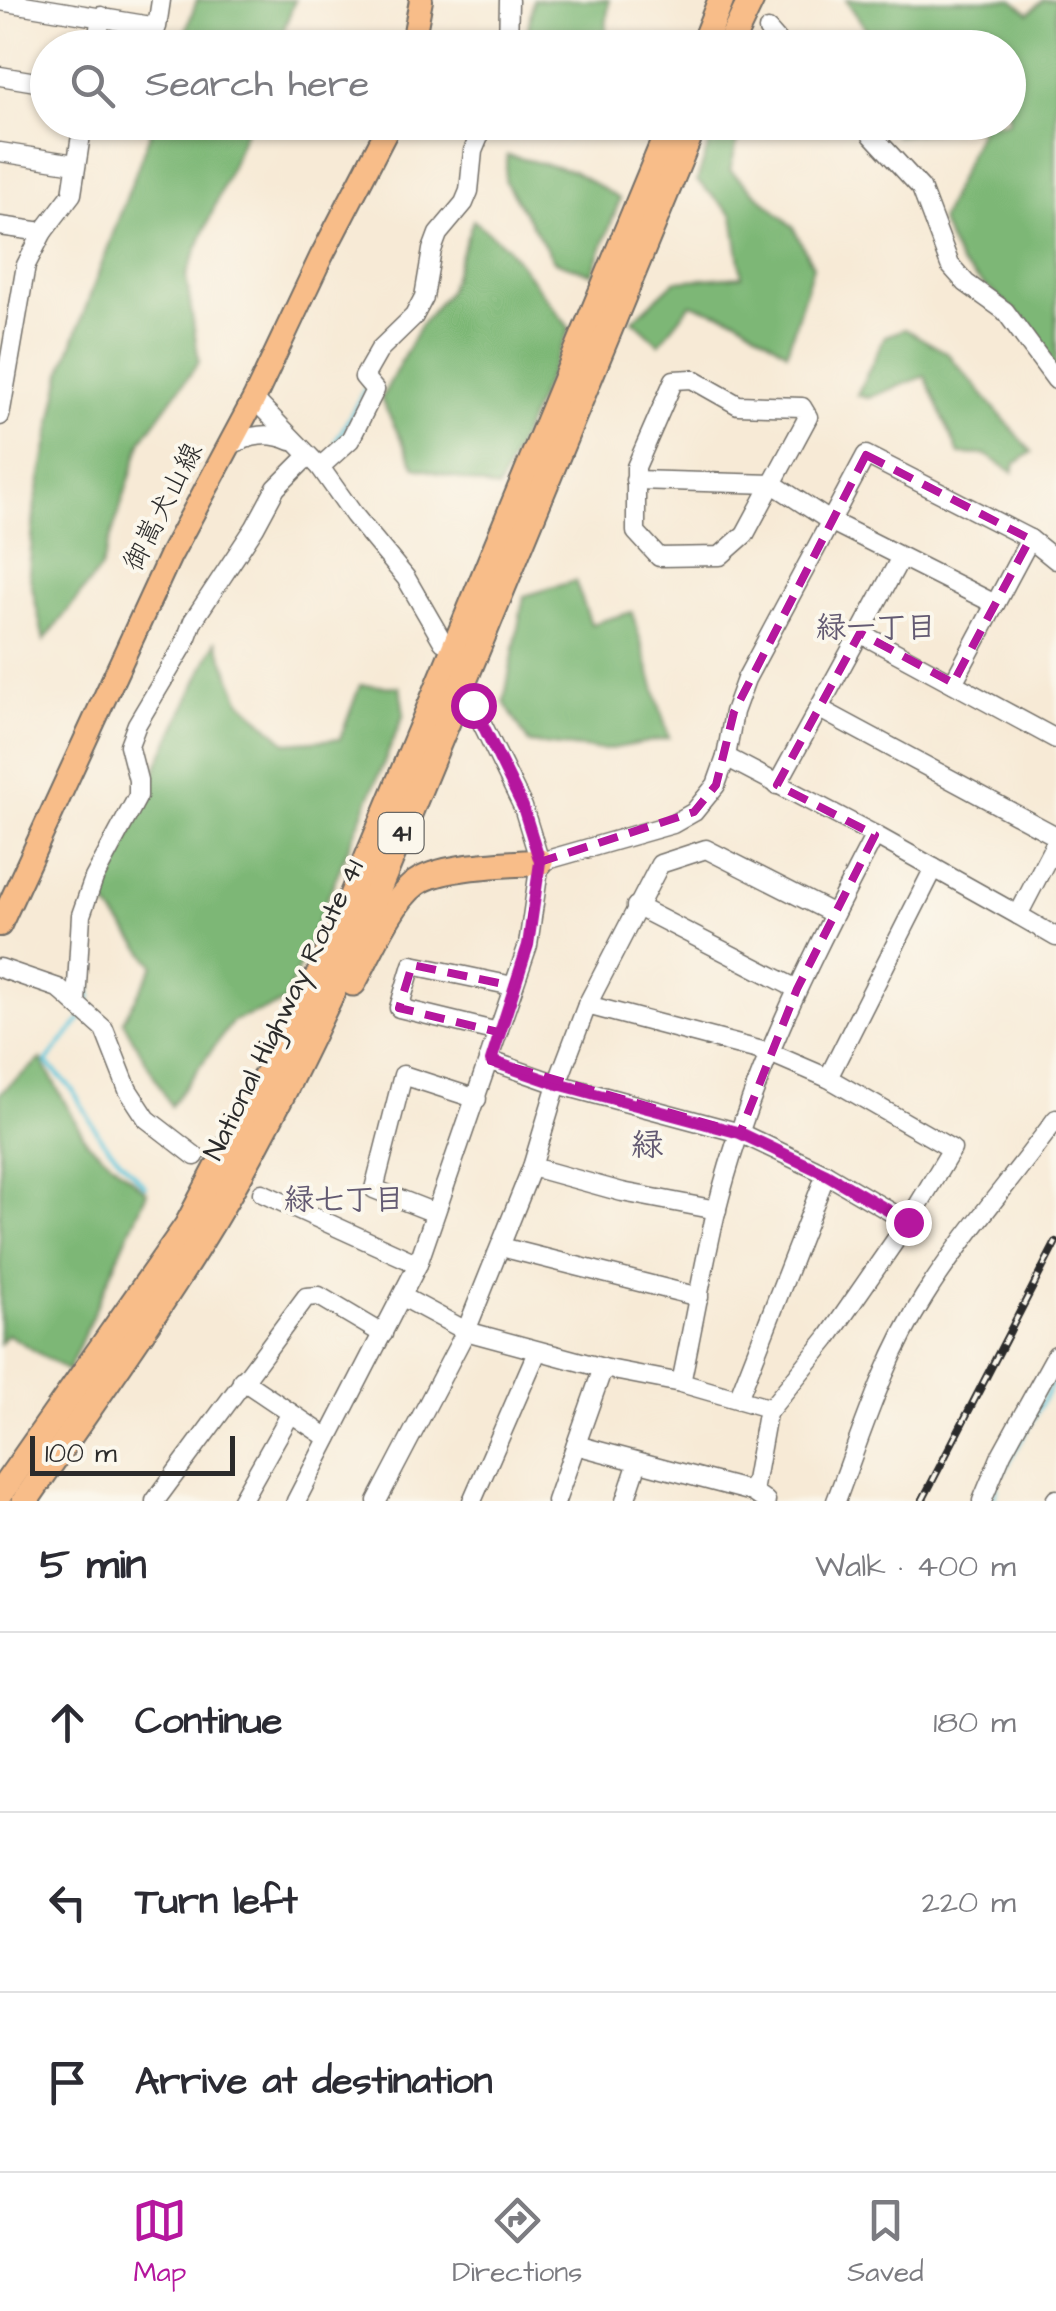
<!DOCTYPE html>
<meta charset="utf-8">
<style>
:root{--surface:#fff;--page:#f2f2f3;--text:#2b2b33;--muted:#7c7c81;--line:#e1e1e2;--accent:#b5179e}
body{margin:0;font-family:"Architects Daughter","Klee One",sans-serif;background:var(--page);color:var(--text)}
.scale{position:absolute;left:30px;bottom:25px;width:205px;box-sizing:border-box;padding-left:10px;border:5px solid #2b2b2b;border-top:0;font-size:28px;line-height:35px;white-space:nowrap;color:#2b2b2b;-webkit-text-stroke:8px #fbf7ec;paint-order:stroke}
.stop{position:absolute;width:30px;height:30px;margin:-22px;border:8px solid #b5179e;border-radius:50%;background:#fff}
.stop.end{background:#b5179e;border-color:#fff;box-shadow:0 2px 10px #0008}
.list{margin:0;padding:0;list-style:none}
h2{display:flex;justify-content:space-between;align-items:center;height:130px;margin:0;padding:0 40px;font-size:42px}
h2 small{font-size:32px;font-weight:400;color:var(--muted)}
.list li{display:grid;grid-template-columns:65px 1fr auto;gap:30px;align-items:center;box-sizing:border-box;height:180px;padding:0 40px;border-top:2px solid var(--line)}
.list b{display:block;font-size:38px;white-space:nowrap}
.list em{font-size:32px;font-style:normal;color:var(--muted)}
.icon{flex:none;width:55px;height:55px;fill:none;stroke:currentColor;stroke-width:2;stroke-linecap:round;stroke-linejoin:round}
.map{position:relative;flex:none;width:1056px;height:1501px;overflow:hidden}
.search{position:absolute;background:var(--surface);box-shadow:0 2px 8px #0004;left:30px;right:30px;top:30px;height:110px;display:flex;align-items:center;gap:25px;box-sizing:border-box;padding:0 35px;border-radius:55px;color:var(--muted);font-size:38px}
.sheet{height:670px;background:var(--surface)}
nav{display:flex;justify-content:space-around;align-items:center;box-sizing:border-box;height:140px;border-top:2px solid var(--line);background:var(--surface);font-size:28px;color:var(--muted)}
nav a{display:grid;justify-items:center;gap:5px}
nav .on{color:var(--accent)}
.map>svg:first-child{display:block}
</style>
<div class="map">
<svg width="1056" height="1501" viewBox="0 0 1056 1501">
<rect width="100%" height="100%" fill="#fbf7ec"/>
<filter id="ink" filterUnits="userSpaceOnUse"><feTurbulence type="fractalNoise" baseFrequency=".01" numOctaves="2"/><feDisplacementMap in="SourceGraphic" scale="20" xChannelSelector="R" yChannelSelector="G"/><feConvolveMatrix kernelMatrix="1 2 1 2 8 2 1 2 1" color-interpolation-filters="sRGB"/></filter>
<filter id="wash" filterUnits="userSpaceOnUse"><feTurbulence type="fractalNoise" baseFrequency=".0048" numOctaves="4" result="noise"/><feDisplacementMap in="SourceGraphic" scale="40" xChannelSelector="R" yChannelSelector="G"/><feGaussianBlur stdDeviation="2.25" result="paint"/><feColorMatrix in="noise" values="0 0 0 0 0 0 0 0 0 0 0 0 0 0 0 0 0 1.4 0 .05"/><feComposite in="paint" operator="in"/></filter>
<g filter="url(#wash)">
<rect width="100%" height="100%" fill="#f7ead6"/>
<!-- forest -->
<g fill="#7db776" stroke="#547150" stroke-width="2.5">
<path d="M 197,0 L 295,0 L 277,47 L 180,47 Z"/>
<path d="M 533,0 L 609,0 L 604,47 L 525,47 Z"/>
<path d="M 846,0 L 1013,0 L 1029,13 L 1043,0 L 1056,0 L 1056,372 L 1018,314 L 960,264 L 940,221 L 982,125 L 896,136 L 887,123 L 1008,122 L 1008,48 L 864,47 L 873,39 Z"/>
<path d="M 154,123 L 249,123 L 186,276 L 199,362 L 142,440 L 101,568 L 44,641 L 29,573 L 35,504 L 63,369 Z"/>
<path d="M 716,123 L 742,123 L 730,170 L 793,227 L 813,266 L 787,352 L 738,319 L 691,304 L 659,344 L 633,320 L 675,281 L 742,276 L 733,215 L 697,181 Z"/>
<path d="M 507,155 L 573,171 L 620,199 L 592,274 L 554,261 L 505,181 Z"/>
<path d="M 473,220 L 507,247 L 570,329 L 498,489 L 415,467 L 381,399 L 420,326 L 448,292 Z"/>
<path d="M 905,329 L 947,353 L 1032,452 L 1015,464 L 1013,472 L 986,455 L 959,454 L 925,376 L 868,398 L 857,395 L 885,336 Z"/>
<path d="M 575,581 L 591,624 L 632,612 L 669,738 L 605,750 L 529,743 L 504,702 L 524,596 Z"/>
<path d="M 216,641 L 240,700 L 286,743 L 340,739 L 360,685 L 400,687 L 404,714 L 284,1003 L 233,1021 L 171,1106 L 123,1021 L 154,965 L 103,901 L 157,766 Z"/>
<path d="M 41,1059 L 87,1142 L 147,1192 L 68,1371 L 7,1334 L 0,1344 L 0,1093 Z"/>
</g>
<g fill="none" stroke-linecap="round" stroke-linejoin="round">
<!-- stream -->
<g stroke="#5fc6db" stroke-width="4">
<path d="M 336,442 L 365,389"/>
<path d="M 98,894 L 105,875"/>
<path d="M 87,961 L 90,998 L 87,1006"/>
<path d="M 81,1019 L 46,1062 L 72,1089 L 102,1140 L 145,1186"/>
<path d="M 1003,1473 L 1056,1377"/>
<path d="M 993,1501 L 997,1487"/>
</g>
</g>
</g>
<g filter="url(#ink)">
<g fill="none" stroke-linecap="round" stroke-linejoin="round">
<defs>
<g id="minor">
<path d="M 0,1 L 157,27 L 161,0"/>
<path d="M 768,30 L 784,48"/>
<path d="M 96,48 L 101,16"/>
<path d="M 508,48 L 509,0"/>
<path d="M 0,76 L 48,84"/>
<path d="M 865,122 L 872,135 L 921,188 L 950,265 L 966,283 L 1005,311 L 1056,380"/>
<path d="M 0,152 L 75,164"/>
<path d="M 0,226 L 43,232"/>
<path d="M 692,379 L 738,405 L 802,407 L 808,417 L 745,534 L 720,556 L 659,557 L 636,532 L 636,467 L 674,380 Z"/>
<path d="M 254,399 L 320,467 L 354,515 L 406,578 L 443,642"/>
<path d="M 0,416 L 26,265 L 43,232 L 72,194 L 83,122"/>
<path d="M 229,446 C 251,435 268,431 291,441"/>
<path d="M 320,467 L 350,440 L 375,390 L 364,377 L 380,349 L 414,316 L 424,297 L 432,250 L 438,234 L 464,203 L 469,191 L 473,151 L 485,122"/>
<path d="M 635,480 L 773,484 L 830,521 L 995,604"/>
<path d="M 860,633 L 900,559"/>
<path d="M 953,683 L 1030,539"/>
<path d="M 820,709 L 1056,836"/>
<path d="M 777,785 L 860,633 L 1056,739"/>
<path d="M 875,835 L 1018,915 L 1056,842"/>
<path d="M 540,862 L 673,824 L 694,812 L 716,785 L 726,757 L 734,712 L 746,679 L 866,455 L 1030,539 L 1056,560"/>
<path d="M 636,906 L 797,989"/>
<path d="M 1018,915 L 1056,937"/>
<path d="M 0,968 L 58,988 L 104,1029 L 128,1090 L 147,1119 L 195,1156"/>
<path d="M 76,1003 L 81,915 L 94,878 L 138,796 L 138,780 L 129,745 L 137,724 L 184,645 L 193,621 L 255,527 L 276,488 L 308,456"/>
<path d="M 587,1005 L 770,1053 L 828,1078 L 952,1149 L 908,1222 L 826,1174 L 738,1399"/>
<path d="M 498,1032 L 399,1008 L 412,965 L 513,986"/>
<path d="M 491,1061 L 557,1084 L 740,1133 L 826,1174"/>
<path d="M 828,1078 L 934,868"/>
<path d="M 532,1167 L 622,1192 L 717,1210"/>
<path d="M 262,1193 L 418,1264"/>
<path d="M 435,1213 L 374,1189 L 403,1075 L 477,1099"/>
<path d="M 501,1247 L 699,1297"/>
<path d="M 403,1297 L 466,1331 L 603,1368"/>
<path d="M 242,1380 L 328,1438"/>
<path d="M 681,1383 L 768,1408 L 753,1492"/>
<path d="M 767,1413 L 827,1339 L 908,1222"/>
<path d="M 576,1445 L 753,1492 L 766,1501"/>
<path d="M 155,1501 L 306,1297 L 319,1296 L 383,1334"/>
<path d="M 241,1501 L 291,1413"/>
<path d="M 296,1501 L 418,1264 L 528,945 L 540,862 L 523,807 L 473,705"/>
<path d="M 377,1501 L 466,1331 L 532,1167 L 557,1084 L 587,1005 L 660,864 L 706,849 L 834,914"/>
<path d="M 472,1501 L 537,1352"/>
<path d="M 556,1501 L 603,1368 L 681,1383 C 693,1326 703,1268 716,1212 C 749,1079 812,955 875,835 L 726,757"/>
<path d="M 625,1501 L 638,1462"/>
<path d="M 836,1501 C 862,1432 884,1360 924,1297 C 964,1233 1013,1179 1056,1119"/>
<path d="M 982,1501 L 1002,1453 L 1056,1355"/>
<path d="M 1055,1501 L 1056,1499"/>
</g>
<g id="major">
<path d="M 412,48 L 421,0"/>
<path d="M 0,925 L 170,556 L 254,399 L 321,257 L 391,122"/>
</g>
<g id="highway">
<path d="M 702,48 L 721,0"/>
<path d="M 728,48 L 751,0"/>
<path d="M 353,983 C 369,954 391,901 416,883 C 443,864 507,865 540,862"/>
<path d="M 0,1493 L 187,1226 L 320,973 L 672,122"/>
<path d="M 25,1501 C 82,1417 143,1334 197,1247 C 259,1148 309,1041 359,935 L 695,122"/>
</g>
</defs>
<!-- minor casing -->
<use href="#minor" stroke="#726e67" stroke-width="21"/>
<!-- major casing -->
<use href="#major" stroke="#726e67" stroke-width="26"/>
<!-- highway casing -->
<use href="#highway" stroke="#726e67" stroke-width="29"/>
<!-- minor -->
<use href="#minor" stroke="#fff" stroke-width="18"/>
<!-- major -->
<use href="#major" stroke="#f8bd89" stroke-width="22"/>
<!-- highway -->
<use href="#highway" stroke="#f8bd89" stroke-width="25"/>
<defs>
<path id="rail" d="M 922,1501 L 1056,1242"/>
</defs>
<!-- rail casing -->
<use href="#rail" stroke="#2b2b2b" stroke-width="8"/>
<!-- rail -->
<use href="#rail" stroke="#fbf7ec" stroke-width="4" stroke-dasharray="11" stroke-linecap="butt"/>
</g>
</g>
<g fill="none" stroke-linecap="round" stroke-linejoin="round" filter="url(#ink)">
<!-- route -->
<path stroke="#b5179e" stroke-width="12" d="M 473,705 L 523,807 L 540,862 L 528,945 L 491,1061 L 558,1084 L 740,1133 L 826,1174 L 908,1222"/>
</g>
<!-- marked area -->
<path fill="none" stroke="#b5179e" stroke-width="8" stroke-dasharray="20 12" stroke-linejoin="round" d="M 866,455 L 1030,539 L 953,683 L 860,633 L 777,785 L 875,835 L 797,989 L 740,1133 L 491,1061 L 498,1032 L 399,1008 L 412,965 L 513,986 L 528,945 L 540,862 L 694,812 L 716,785 L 734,712 Z"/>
<g text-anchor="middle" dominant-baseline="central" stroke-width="8" stroke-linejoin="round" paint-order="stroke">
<!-- shield labels -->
<rect fill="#fbf7ec" stroke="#696865" stroke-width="2.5" x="378.5" y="813" width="45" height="40" rx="8"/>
<g font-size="25" font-weight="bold" fill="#2b2b2b">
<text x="401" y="833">41</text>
</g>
<!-- street labels -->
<g font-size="28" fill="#2b2b2b" stroke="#fbf7ec">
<text transform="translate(163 507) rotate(-63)">御嵩犬山線</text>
<text transform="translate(284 1010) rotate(-64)">National Highway Route 41</text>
</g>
<!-- neighbourhood labels -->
<g font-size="30" font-weight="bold" fill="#635a72" stroke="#fbf7ec">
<text x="876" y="628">緑一丁目</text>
<text x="344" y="1200">緑七丁目</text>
</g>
<!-- quarter labels -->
<g font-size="32" font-weight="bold" fill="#635a72" stroke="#fbf7ec">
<text x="647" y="1145">緑</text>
</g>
</g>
</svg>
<div class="scale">100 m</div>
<div class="stop" style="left:473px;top:705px"></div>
<div class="stop end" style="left:908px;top:1222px"></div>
<div class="search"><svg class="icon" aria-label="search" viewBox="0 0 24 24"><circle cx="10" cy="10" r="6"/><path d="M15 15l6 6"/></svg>Search here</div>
</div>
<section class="sheet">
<h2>5 min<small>Walk · 400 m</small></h2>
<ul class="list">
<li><svg class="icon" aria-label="ahead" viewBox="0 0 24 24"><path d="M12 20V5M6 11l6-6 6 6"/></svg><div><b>Continue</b></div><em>180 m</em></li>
<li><svg class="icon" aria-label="left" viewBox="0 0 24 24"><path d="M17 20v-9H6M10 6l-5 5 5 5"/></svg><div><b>Turn left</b></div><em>220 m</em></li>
<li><svg class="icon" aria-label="arrive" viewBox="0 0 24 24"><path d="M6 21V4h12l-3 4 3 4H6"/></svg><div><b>Arrive at destination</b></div></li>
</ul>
</section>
<nav>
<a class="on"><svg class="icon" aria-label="map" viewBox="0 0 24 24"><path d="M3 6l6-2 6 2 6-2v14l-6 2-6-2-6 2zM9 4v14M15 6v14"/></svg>Map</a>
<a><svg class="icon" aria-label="directions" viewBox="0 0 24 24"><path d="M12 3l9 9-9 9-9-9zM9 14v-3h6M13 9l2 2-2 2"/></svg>Directions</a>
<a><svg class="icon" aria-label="saved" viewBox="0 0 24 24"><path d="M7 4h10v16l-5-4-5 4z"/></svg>Saved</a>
</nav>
